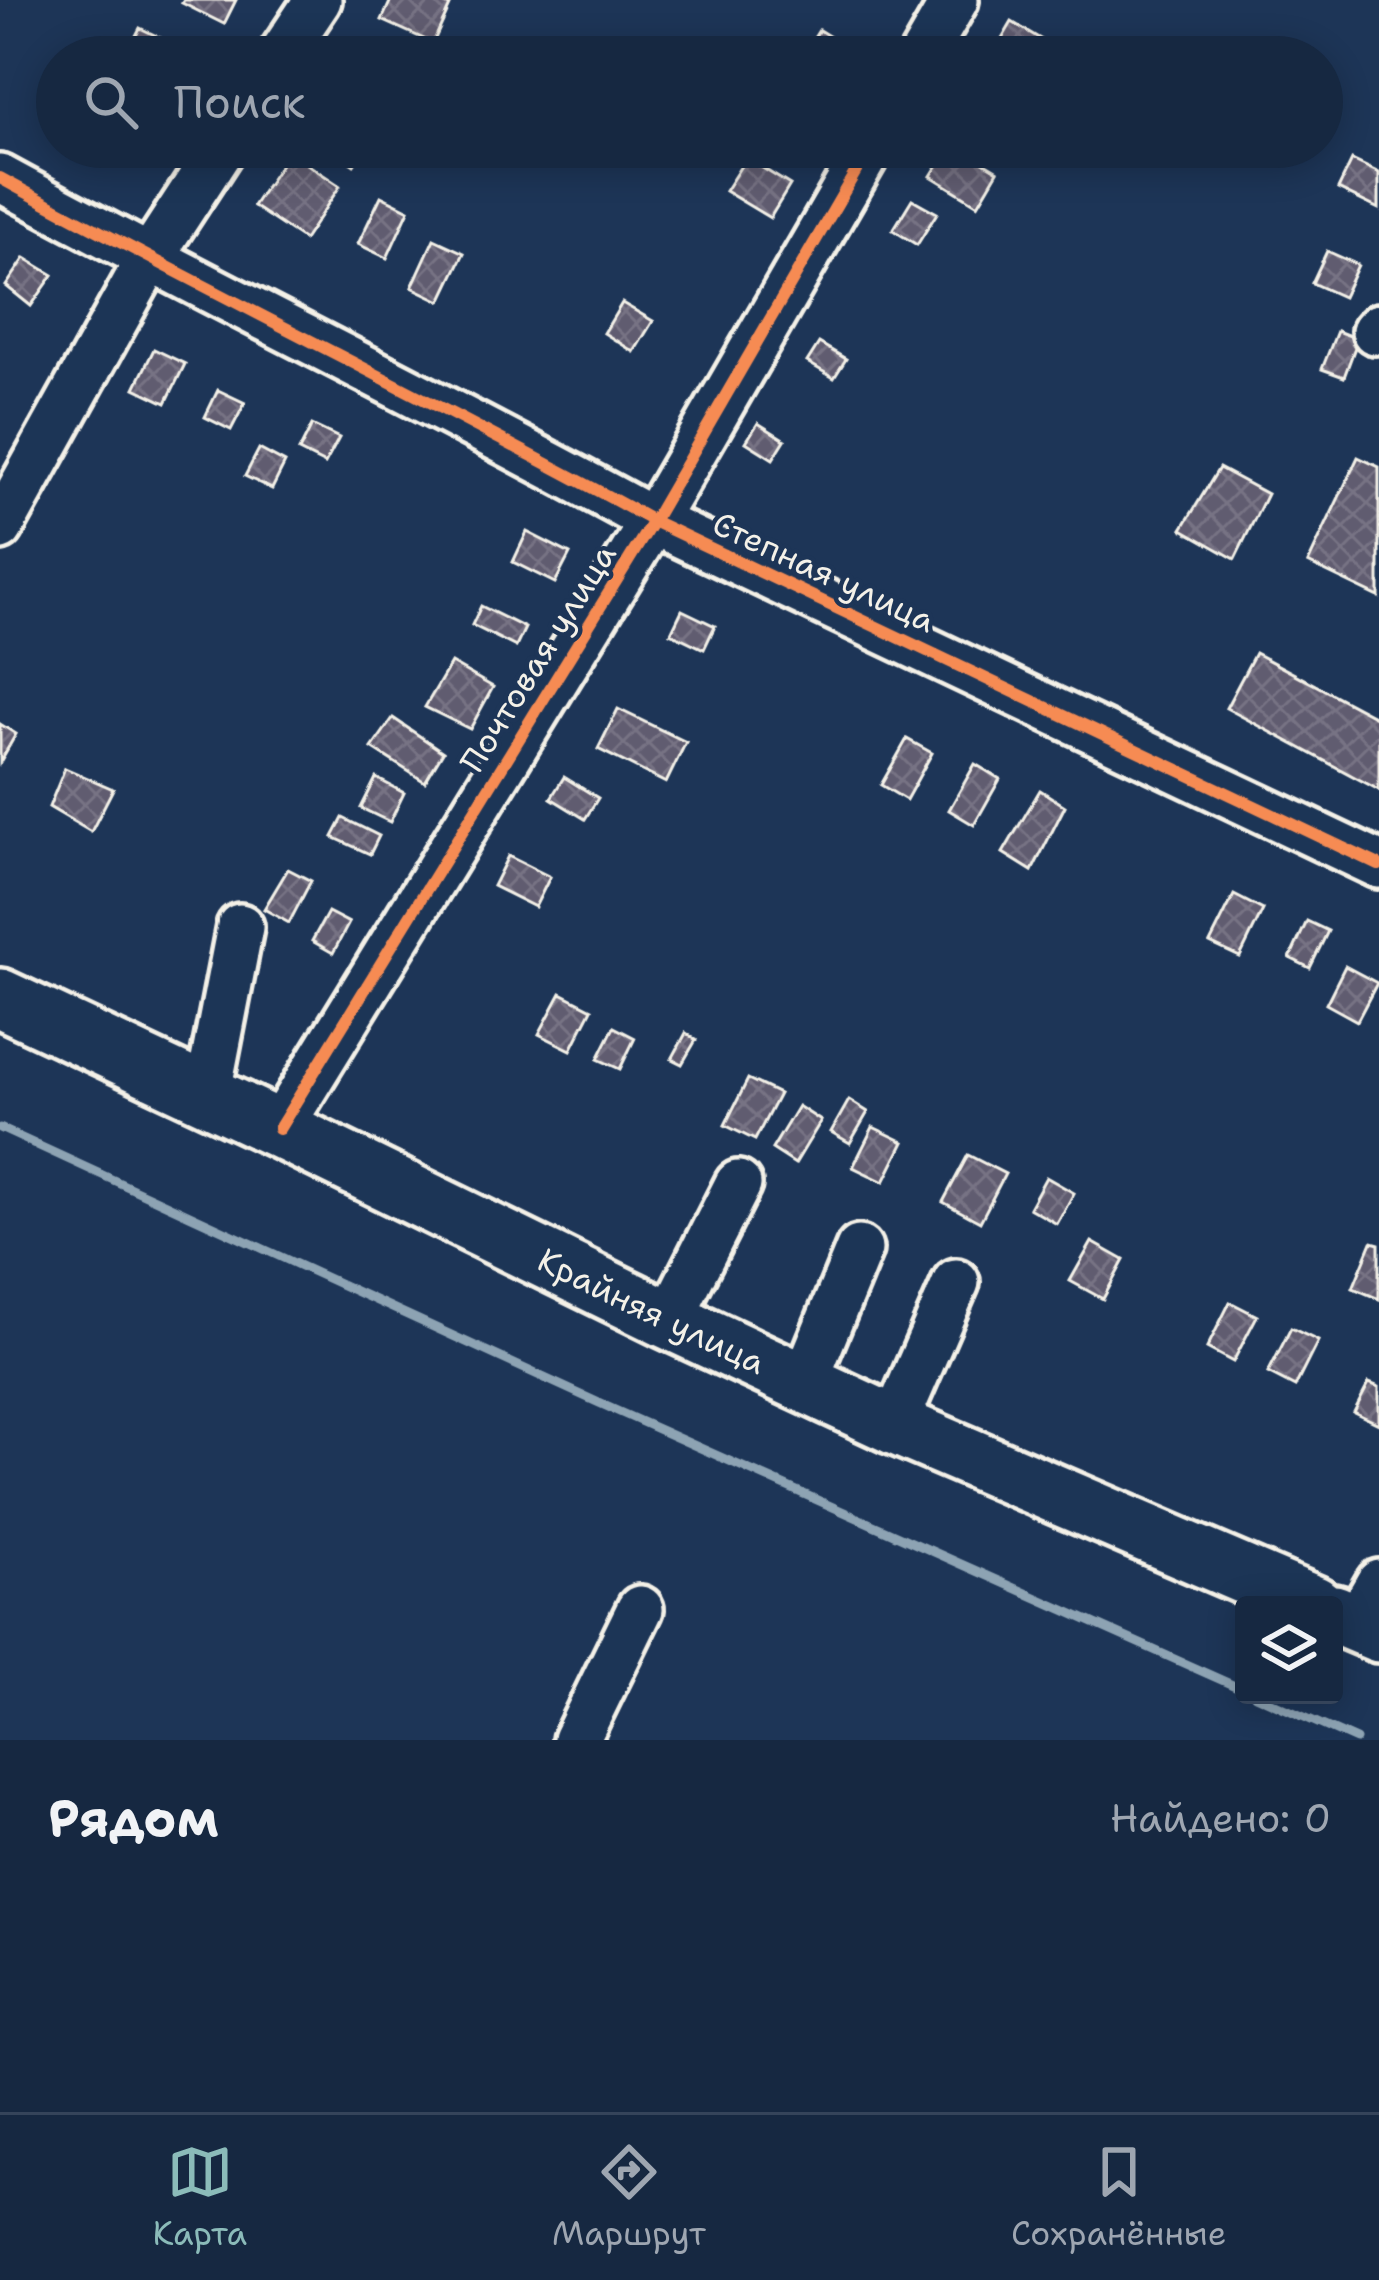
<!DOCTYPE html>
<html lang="ru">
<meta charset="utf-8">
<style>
:root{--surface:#162841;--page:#1f3048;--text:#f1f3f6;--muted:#9ea6b1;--line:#35445a;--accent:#8bbbb9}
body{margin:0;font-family:"Shantell Sans",sans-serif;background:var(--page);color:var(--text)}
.controls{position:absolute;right:36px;bottom:36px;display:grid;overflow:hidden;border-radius:12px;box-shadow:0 6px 30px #0003}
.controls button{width:108px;height:108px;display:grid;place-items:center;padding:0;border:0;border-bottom:3px solid var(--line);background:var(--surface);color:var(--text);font:60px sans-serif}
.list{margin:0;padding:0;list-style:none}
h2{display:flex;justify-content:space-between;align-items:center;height:156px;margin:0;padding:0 48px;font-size:51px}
h2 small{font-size:39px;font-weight:400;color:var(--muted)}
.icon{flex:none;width:66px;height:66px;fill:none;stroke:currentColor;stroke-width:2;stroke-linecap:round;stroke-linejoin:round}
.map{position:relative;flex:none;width:1379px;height:1740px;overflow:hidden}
.search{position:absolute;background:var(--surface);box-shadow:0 6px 30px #0003;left:36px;right:36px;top:36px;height:132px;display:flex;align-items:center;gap:30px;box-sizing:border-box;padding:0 42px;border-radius:66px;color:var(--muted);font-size:45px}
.sheet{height:372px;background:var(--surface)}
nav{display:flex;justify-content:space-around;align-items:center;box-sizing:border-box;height:168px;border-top:3px solid var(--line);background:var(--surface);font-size:33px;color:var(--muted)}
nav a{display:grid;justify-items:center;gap:6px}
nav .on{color:var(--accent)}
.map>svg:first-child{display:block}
</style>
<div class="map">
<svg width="1379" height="1740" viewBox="0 0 1379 1740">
<defs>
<pattern id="building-cross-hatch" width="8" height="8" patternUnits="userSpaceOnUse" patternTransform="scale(3)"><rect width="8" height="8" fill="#605b70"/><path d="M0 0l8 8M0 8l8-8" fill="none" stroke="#777384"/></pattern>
</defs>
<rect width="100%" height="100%" fill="#1d3557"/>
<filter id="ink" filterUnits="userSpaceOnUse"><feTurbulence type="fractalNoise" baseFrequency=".00833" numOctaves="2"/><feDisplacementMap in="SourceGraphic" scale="24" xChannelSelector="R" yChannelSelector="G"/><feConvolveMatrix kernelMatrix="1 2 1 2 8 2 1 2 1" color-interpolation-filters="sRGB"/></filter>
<g filter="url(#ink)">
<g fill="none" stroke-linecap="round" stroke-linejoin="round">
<!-- stream -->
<g stroke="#8da3b3" stroke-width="9">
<path d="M 0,1128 L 597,1402 L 1244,1690"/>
<path d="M 1255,1695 L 1356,1740"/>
</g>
</g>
<!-- building -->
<g fill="url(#building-cross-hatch)" stroke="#f4f1e8" stroke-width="3">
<path d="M 184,0 L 236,0 L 224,24 L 182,3 Z"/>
<path d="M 391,0 L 436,0 L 450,6 L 433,43 L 382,20 Z"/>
<path d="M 1012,22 L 1057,49 L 1052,57 L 1015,57 L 998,46 Z"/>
<path d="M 140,28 L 169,42 L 161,57 L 125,57 Z"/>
<path d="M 819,30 L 863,57 L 802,57 Z"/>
<path d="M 328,147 L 366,147 L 354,165 Z"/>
<path d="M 949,147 L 958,147 L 998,171 L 978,205 L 931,176 Z"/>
<path d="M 289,152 L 340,186 L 304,240 L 253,206 Z"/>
<path d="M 746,158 L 790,185 L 770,218 L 725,191 Z"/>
<path d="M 1352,160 L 1379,173 L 1379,209 L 1338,189 Z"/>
<path d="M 381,196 L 409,210 L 387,258 L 358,244 Z"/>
<path d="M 912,199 L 937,213 L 917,245 L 893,230 Z"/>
<path d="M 434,239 L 464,253 L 441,301 L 412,287 Z"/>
<path d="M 1327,251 L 1358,265 L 1343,297 L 1312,283 Z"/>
<path d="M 25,258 L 53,275 L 31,306 L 6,286 Z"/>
<path d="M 622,303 L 653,321 L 634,352 L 604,333 Z"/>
<path d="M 1337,331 L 1358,339 L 1344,377 L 1322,369 Z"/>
<path d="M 819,343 L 846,359 L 834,378 L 807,362 Z"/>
<path d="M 154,349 L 185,364 L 166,403 L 135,388 Z"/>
<path d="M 218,390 L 245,403 L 231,430 L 205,417 Z"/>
<path d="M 758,423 L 785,440 L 773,459 L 746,442 Z"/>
<path d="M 312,425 L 339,438 L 325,464 L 299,451 Z"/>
<path d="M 259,449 L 285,463 L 272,489 L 245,476 Z"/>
<path d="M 1358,457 L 1379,467 L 1379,597 L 1308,563 Z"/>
<path d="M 1219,468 L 1267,494 L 1235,559 L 1182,529 Z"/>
<path d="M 527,532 L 570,554 L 555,583 L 513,562 Z"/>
<path d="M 481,606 L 525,628 L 516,647 L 472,625 Z"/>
<path d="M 682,610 L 715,626 L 704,649 L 671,633 Z"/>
<path d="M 1255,653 L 1379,719 L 1379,790 L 1226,708 Z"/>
<path d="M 451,663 L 493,687 L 470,729 L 425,707 Z"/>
<path d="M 618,709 L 686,742 L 666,783 L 598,749 Z"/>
<path d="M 393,718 L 443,752 L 425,782 L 372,748 Z"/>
<path d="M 0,724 L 16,734 L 0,762 Z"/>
<path d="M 907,739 L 932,753 L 906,800 L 881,785 Z"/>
<path d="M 975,764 L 1000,779 L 974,825 L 949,810 Z"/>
<path d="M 65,768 L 113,789 L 91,832 L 49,807 Z"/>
<path d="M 564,777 L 598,798 L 585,819 L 551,798 Z"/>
<path d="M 376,778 L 404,793 L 390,822 L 361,808 Z"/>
<path d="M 1040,790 L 1065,806 L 1032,871 L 1003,853 Z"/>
<path d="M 343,818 L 379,836 L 370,854 L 333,837 Z"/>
<path d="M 508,856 L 550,877 L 535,907 L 493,886 Z"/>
<path d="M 288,869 L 311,881 L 289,923 L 264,909 Z"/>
<path d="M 1234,895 L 1263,910 L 1240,957 L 1210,943 Z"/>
<path d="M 328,912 L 349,923 L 333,953 L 312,941 Z"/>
<path d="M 1307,921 L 1328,931 L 1310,968 L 1290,958 Z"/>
<path d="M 1345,966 L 1377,983 L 1357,1021 L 1326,1004 Z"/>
<path d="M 561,993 L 592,1009 L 571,1050 L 539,1034 Z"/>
<path d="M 614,1027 L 635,1038 L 620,1069 L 598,1059 Z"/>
<path d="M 686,1033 L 696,1040 L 682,1064 L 672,1059 Z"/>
<path d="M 748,1079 L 779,1094 L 755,1140 L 725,1125 Z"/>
<path d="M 849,1100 L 868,1112 L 850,1143 L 831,1132 Z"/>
<path d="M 798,1106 L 821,1121 L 795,1164 L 772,1149 Z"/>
<path d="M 873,1127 L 904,1142 L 884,1182 L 853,1167 Z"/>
<path d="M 968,1155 L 1005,1174 L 980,1222 L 943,1202 Z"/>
<path d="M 1046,1177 L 1074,1193 L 1057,1224 L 1029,1208 Z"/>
<path d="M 1092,1242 L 1124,1260 L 1103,1299 L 1070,1281 Z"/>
<path d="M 1372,1242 L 1379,1244 L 1379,1299 L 1353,1288 Z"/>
<path d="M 1230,1302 L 1257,1316 L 1233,1362 L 1207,1348 Z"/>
<path d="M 1291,1328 L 1318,1341 L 1295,1387 L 1268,1373 Z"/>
<path d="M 1369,1383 L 1379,1387 L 1379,1424 L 1354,1412 Z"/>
</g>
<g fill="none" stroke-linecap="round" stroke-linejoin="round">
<defs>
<g id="minor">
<path d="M 280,57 L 318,0"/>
<path d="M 922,57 L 955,0"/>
<path d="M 0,178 C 216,296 438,402 653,521 L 1379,865"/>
<path d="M 1375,331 L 1379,327"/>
<path d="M 0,527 L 149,259 L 222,147"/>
<path d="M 207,1097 L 240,927"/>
<path d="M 279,1129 L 653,521 L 870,147"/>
<path d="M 669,1320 L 738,1184"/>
<path d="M 804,1383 L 859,1249"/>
<path d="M 894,1425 L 956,1282"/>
<path d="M 1356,1623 L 1379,1583"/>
<path d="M 576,1740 L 640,1609"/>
</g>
<g id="major">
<path id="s1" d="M 0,998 L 279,1129 L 669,1320 L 894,1425 L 1314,1605"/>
<path d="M 1334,1614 L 1379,1633"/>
</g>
</defs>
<!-- minor casing -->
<use href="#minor" stroke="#f4f1e8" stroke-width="54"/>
<!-- major casing -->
<use href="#major" stroke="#f4f1e8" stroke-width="66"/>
<!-- minor -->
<use href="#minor" stroke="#1d3557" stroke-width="45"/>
<!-- major -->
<use href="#major" stroke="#1d3557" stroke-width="57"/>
<defs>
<g id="cycleway">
<path d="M 0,178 C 216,296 438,402 653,521 L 1379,865"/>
<path d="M 279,1129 L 653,521 L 870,147"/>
</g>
</defs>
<!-- cycleway casing -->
<use href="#cycleway" stroke="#1d3557" stroke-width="20"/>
<!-- cycleway -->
<use href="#cycleway" stroke="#f68b52" stroke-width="12"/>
</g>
</g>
<g text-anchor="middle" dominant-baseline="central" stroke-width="9" stroke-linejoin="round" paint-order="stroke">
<!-- street labels -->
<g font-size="33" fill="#f4f1e8" stroke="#1d3557">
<text transform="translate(824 572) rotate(25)">Степная улица</text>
<text transform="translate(538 658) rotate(-58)">Почтовая улица</text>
<text stroke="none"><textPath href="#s1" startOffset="723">Крайняя улица</textPath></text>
</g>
</g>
</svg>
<div class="controls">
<button><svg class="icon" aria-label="layers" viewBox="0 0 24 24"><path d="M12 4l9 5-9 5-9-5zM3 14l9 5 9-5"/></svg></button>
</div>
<div class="search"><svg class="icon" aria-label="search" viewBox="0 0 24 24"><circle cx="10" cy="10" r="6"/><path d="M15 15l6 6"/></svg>Поиск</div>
</div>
<section class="sheet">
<h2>Рядом<small>Найдено: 0</small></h2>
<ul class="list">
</ul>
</section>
<nav>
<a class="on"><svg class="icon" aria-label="map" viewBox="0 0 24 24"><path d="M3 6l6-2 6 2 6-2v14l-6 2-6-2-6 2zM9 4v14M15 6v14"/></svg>Карта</a>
<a><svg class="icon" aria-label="directions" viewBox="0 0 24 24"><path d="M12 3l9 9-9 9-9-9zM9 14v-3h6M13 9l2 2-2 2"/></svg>Маршрут</a>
<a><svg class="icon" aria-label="saved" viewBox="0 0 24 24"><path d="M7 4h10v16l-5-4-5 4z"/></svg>Сохранённые</a>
</nav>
